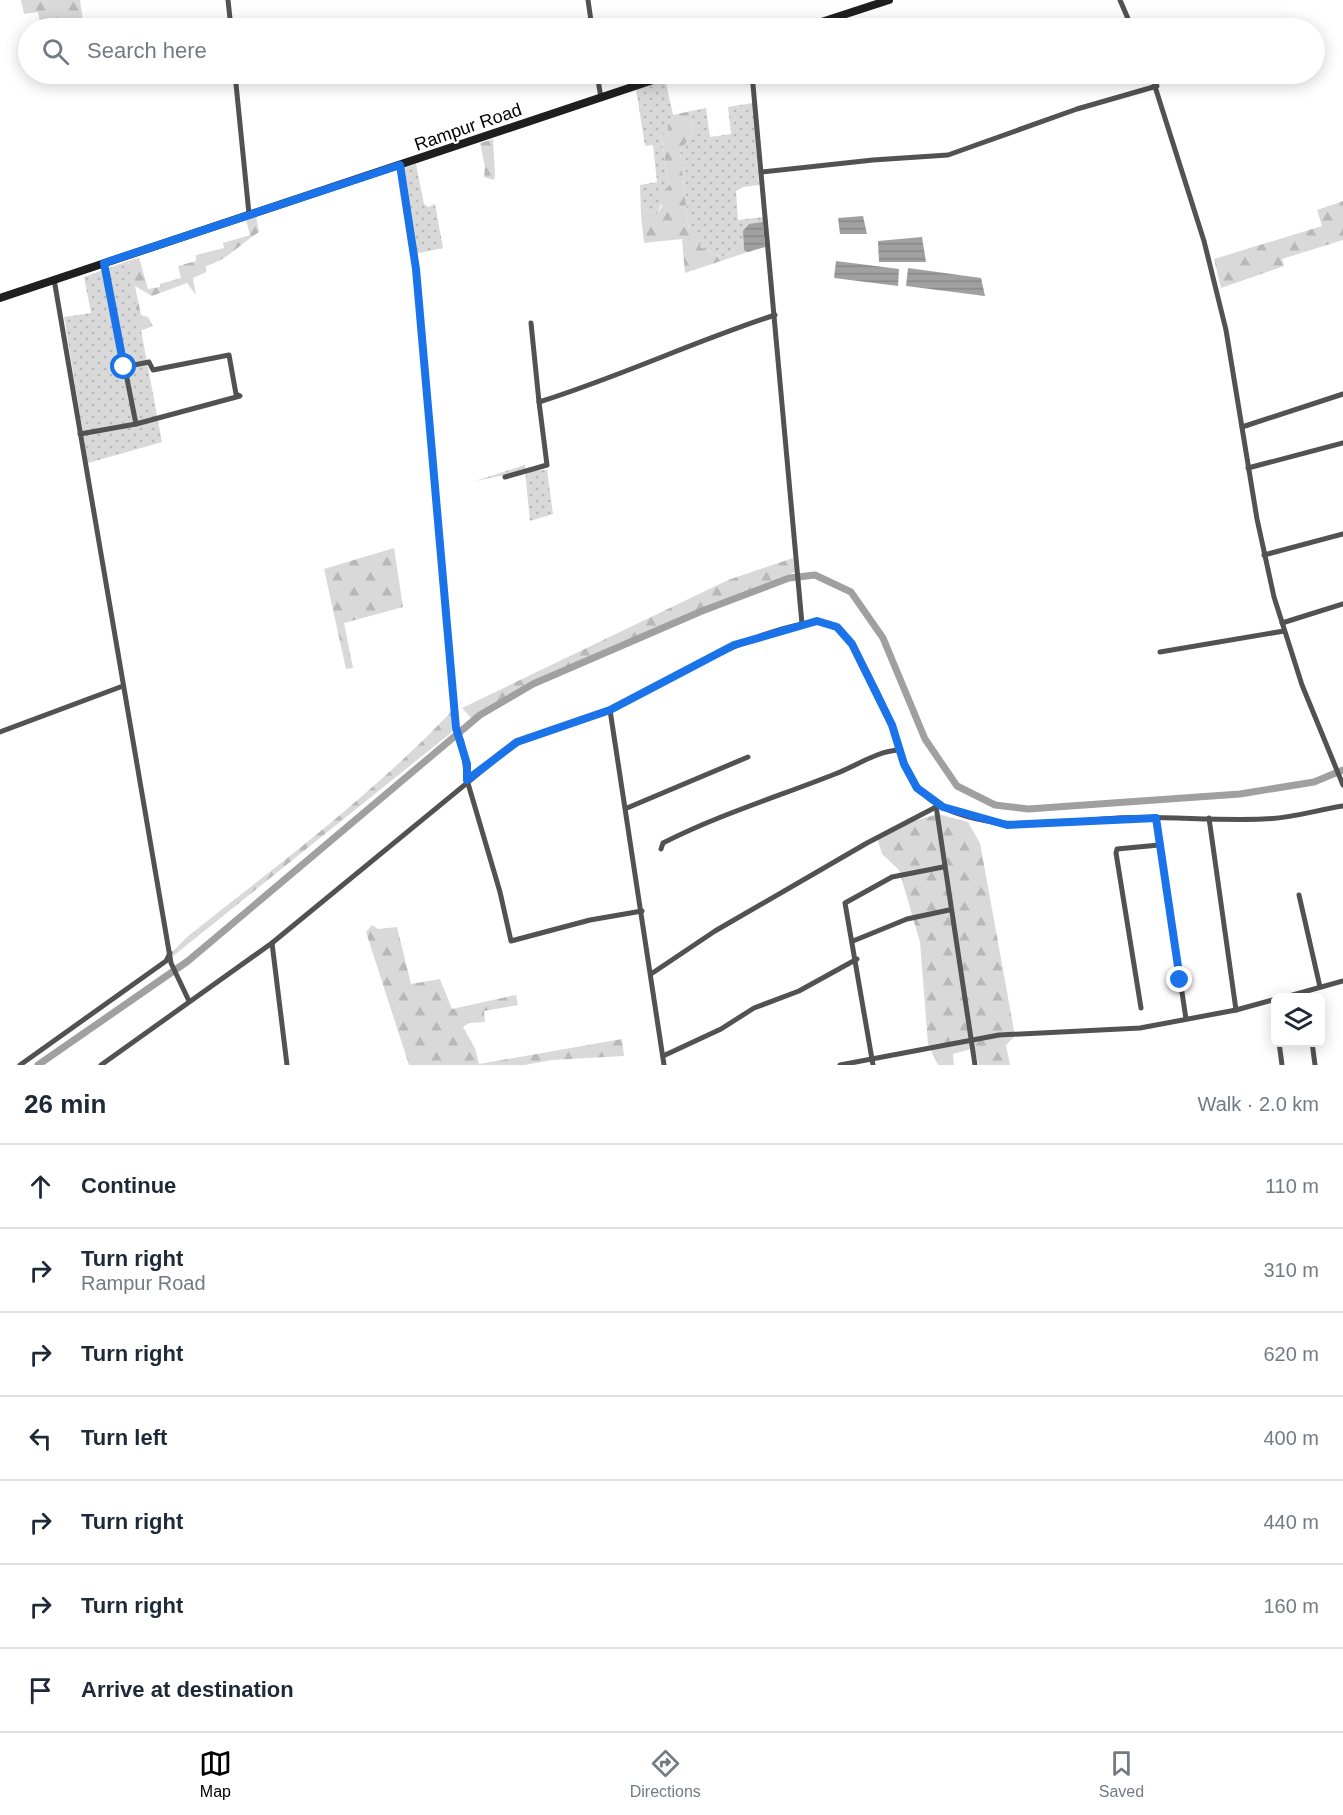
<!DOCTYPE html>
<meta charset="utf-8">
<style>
:root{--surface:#fff;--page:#f6f6f7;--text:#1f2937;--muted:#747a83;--line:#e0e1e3;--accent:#000}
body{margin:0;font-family:Arial,sans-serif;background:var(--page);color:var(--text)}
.controls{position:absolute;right:18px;bottom:18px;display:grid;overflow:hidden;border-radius:9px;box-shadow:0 3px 15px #0003}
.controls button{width:54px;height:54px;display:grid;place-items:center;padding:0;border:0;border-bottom:2px solid var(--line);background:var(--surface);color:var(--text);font:30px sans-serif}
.stop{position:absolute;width:18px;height:18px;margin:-14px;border:4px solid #1a73e8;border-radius:50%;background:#fff}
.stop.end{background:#1a73e8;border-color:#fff;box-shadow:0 2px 6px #0008}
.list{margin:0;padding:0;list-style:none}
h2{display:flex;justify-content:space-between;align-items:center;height:78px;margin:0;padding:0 24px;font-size:26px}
h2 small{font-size:20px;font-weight:400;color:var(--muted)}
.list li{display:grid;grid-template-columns:39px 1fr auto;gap:18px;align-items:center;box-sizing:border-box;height:84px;padding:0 24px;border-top:2px solid var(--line)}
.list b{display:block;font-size:22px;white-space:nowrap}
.list p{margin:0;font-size:20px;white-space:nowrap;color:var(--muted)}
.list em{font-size:20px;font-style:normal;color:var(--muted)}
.icon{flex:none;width:33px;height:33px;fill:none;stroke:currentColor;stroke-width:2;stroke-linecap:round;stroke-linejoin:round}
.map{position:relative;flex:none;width:1343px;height:1065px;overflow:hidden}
.search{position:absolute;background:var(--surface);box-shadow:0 3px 15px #0003;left:18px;right:18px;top:18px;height:66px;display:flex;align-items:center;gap:15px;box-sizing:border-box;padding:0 21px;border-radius:33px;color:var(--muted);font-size:22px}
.sheet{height:666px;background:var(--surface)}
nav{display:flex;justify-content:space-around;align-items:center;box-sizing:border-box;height:84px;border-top:2px solid var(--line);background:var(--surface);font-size:16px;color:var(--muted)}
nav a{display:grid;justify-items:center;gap:3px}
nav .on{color:var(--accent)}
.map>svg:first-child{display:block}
</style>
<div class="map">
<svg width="1343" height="1065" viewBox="0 0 1343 1065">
<defs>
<pattern id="grass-dots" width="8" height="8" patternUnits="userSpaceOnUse" patternTransform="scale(1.5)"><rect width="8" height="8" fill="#d9d9d9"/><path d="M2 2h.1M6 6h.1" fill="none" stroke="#b8b8b8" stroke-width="1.8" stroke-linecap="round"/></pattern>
<pattern id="forest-firs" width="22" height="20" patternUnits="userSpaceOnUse" patternTransform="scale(1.5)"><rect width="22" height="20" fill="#d9d9d9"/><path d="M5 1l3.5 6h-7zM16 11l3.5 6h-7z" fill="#b8b8b8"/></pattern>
<pattern id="water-rules" width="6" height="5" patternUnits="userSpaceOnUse" patternTransform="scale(1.5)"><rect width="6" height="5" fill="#a0a0a0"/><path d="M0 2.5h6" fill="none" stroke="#888"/></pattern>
</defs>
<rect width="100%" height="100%" fill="#fff"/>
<!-- grass -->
<g fill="url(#grass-dots)">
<path d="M 665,79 L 675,123 L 668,135 L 661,135 L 669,186 L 657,214 L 648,210 L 641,215 L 640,185 L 657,182 L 653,145 L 645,146 L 636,89 Z"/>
<path d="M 753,103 L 759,185 L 743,187 L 736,191 L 738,220 L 763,217 L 763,222 L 743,231 L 744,250 L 742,248 L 721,257 L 700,247 L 689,231 L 680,151 L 694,132 L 691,111 L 706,108 L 710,137 L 731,134 L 728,107 Z"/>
<path d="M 416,164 L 424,204 L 428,207 L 435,204 L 443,248 L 415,254 L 403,168 Z"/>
<path d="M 128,261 L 162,442 L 88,463 L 64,317 L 91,313 L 84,277 Z"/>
<path d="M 525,465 L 526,471 L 547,470 L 553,514 L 530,521 L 525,471 L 475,481 Z"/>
</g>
<!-- forest -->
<g fill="url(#forest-firs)">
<path d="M 21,0 L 80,0 L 84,28 L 41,28 L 38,12 L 24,14 Z"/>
<path d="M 691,111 L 694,132 L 680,151 L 689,231 L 701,236 L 700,247 L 721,257 L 742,248 L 748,252 L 685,273 L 682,239 L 644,243 L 641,215 L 648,210 L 657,214 L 662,206 L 659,195 L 669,186 L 661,134 L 668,135 L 668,124 L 674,123 L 673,115 Z"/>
<path d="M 493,139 L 495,175 L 494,180 L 484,177 L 485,167 L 480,143 Z"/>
<path d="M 1343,201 L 1343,240 L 1282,259 L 1284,266 L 1221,288 L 1214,259 L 1322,226 L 1317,210 Z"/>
<path d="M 256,216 L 259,232 C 240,244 227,260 206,266 L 206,272 L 193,278 L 196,295 L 187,283 L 152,296 L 135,286 L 141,315 L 148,317 L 153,326 L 140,331 L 128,261 L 139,258 L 148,289 L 160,287 L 160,284 L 181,278 L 178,266 L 196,261 L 196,255 L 224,248 L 223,243 L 250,235 L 246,220 Z"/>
<path d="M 394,548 L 403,607 L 344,623 L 353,668 L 346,669 L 324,569 Z"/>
<path d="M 793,558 L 795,572 L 701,608 L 533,681 L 472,719 L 462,708 L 728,580 Z"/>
<path d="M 451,712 L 452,732 L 172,957 L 172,952 L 187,937 C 278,865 371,796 451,712 Z"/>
<path d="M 938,814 L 968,822 L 980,843 L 1015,1036 L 1006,1045 L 1010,1065 L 979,1065 L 974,1048 L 953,1054 L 954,1065 L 938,1065 L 928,1044 L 920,942 L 899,870 L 882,854 L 877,838 L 890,828 Z"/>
<path d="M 372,925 L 378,929 L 397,927 L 411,984 L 440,979 L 452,1009 L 516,995 L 518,1005 L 484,1011 L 485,1022 L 469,1023 L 463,1027 L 475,1048 L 479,1064 L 622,1039 L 624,1056 L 552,1060 L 525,1065 L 409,1065 L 366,932 Z"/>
</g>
<!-- water -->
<g fill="url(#water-rules)">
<path d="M 863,216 L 867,234 L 840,234 L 838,218 Z"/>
<path d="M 763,222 L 765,247 L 748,252 L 744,250 L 743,231 L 749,224 Z"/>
<path d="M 922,237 L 926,262 L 879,262 L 878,241 Z"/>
<path d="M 836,261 L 899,269 L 898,286 L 834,278 Z"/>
<path d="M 908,268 L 981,278 L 985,296 L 906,286 Z"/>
</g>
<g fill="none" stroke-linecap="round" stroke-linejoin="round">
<!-- canal -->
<path stroke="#a0a0a0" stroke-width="7" d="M 38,1065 L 188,961 L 480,715 L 533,684 L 702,611 L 789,578 L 815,575 L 851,592 L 883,638 L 925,739 L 957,786 L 995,805 L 1028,809 L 1240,794 L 1314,782 L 1343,770"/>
<!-- minor -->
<g stroke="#525252" stroke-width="5">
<path d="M 228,0 L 231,28"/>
<path d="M 588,0 L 592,28"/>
<path d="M 1120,0 L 1132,28"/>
<path d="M 235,74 L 249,214"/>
<path d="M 597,74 L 601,98"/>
<path d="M 752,74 L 802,624"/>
<path d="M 1151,74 L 1204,241 L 1226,330 L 1257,519 L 1274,597 L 1302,685 L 1343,785"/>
<path d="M 401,165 L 416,269 L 456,728 L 462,742 L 467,780 L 500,892 L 511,941 L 590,920 L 642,911"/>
<path d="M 761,172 L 873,160 L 948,155 L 1077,109 L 1157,86"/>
<path d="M 54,279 L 171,963 L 189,1001"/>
<path d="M 531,323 L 539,402"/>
<path d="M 124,367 L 149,362 L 153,370 L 229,355 L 236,394 L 240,396 L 136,424"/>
<path d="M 1242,427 L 1343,394"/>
<path d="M 80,434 L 136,424 L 104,263"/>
<path d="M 1248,468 L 1343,443"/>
<path d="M 505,477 L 547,465 L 539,402 C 619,377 695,341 775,315"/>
<path d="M 1264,555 L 1343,534"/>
<path d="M 1282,623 L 1343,604"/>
<path d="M 1160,652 L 1284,631"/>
<path d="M 0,732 L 123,686"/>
<path d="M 936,806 L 975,1065"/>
<path d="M 627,808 L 748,757"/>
<path d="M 1156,818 L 1186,1019"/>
<path d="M 1209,818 L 1236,1010"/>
<path d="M 661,849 L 663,843 C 718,815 777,797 835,774 C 856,766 877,751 899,750"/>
<path d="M 1299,895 L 1320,987"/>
<path d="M 853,941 L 907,919 L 949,910"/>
<path d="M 272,943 L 287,1065"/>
<path d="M 651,974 L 715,931 L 867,843 L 936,807"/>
<path d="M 1282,998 L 1343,981"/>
<path d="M 1273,1000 L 1276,1019"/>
<path d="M 1141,1008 L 1116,853 L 1117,849 L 1159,845"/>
<path d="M 1279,1042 L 1282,1065"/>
<path d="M 1312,1042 L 1315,1065"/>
<path d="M 663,1056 L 721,1029 L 754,1008 L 799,991 L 857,959"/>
<path d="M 20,1065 L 166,961 L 170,953"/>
<path d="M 101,1065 L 272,943 L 517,742 L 610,710"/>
<path d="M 664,1065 L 610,710 C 652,688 793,605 835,626 C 852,634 887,711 894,731 C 903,762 912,793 944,808 C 1000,834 1059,821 1118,818 C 1166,816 1215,821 1263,819 C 1289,819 1317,810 1343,806"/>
<path d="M 840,1065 L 999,1035 L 1140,1028 L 1236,1010 L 1276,999"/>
<path d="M 873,1065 L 845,903 L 892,877 L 943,867"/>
</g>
<!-- secondary -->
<g stroke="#1f1f1f" stroke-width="8">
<path d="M 803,28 L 889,0"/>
<path d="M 0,298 L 671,74"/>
</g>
</g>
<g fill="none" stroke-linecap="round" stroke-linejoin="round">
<!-- route -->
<path stroke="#1a73e8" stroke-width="8" d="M 124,367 L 104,263 L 400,165 L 416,269 L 456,728 L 467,764 L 467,780 L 517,742 L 610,710 L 734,645 L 817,621 L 837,627 L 852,644 L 892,725 L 904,764 L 917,788 L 943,807 L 1007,825 L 1156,818 L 1180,980"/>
</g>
<g text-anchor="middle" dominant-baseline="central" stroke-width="4.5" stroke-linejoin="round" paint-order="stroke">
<!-- street labels -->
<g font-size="18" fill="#000" stroke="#fff">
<text transform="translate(468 127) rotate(-19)">Rampur Road</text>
</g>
</g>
</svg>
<div class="controls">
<button><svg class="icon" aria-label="layers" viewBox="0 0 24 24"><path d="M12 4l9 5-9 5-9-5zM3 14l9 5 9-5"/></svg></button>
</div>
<div class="stop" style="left:124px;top:367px"></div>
<div class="stop end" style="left:1180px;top:980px"></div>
<div class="search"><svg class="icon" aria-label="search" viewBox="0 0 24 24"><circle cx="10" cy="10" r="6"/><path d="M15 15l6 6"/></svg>Search here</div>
</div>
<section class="sheet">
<h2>26 min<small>Walk · 2.0 km</small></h2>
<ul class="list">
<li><svg class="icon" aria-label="ahead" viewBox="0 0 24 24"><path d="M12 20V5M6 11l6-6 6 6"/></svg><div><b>Continue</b></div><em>110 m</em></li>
<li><svg class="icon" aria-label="right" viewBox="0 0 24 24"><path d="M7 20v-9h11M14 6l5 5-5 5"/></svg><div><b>Turn right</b><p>Rampur Road</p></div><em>310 m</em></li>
<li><svg class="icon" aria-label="right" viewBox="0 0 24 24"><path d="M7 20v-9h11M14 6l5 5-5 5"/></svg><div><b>Turn right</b></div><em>620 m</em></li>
<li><svg class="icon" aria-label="left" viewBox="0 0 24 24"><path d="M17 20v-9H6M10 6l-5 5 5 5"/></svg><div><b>Turn left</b></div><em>400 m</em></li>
<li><svg class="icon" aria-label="right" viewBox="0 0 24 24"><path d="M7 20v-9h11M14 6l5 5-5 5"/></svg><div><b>Turn right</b></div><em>440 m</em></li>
<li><svg class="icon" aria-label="right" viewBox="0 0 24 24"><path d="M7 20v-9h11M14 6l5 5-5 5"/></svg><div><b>Turn right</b></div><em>160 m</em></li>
<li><svg class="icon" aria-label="arrive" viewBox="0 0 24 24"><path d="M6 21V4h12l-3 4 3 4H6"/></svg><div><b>Arrive at destination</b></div></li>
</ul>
</section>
<nav>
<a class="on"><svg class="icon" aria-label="map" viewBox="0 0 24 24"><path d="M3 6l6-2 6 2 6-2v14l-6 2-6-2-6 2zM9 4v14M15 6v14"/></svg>Map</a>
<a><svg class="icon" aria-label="directions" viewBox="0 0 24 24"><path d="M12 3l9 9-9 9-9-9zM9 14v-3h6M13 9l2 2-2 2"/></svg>Directions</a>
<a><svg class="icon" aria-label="saved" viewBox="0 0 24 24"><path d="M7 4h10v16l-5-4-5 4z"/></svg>Saved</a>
</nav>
